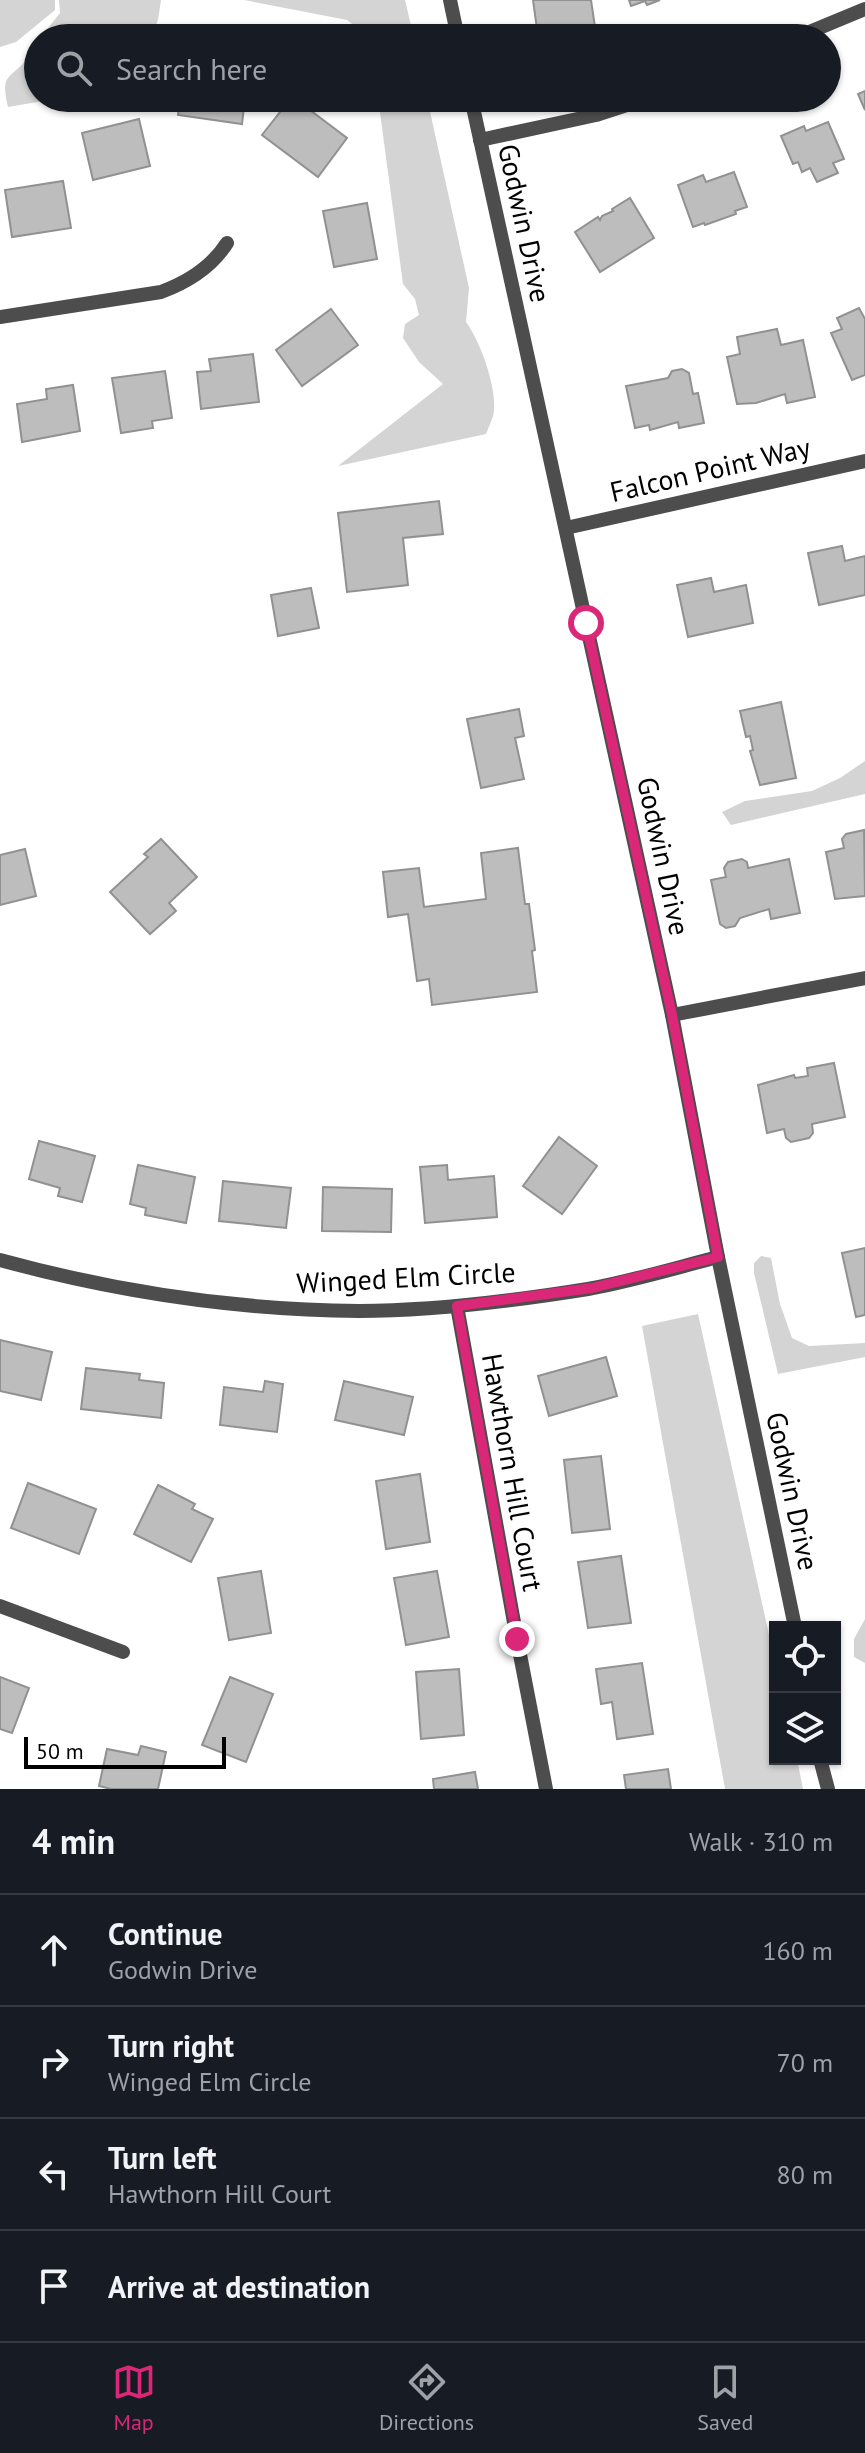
<!DOCTYPE html>
<meta charset="utf-8">
<style>
:root{--surface:#171b24;--page:#20242c;--text:#f1f3f6;--muted:#9ea1a6;--line:#363941;--accent:#db2777}
body{margin:0;font-family:"PT Sans",sans-serif;background:var(--page);color:var(--text)}
.controls{position:absolute;right:24px;bottom:24px;display:grid;overflow:hidden;border-radius:0px;box-shadow:0 2px 6px #0004}
.controls button{width:72px;height:72px;display:grid;place-items:center;padding:0;border:0;border-bottom:2px solid var(--line);background:var(--surface);color:var(--text);font:40px sans-serif}
.scale{position:absolute;left:24px;bottom:20px;width:202px;box-sizing:border-box;padding-left:8px;border:4px solid #000;border-top:0;font-size:22px;line-height:28px;white-space:nowrap;color:#000;-webkit-text-stroke:6px #fff;paint-order:stroke}
.stop{position:absolute;width:24px;height:24px;margin:-18px;border:6px solid #db2777;border-radius:50%;background:#fff}
.stop.end{background:#db2777;border-color:#fff;box-shadow:0 2px 8px #0008}
.list{margin:0;padding:0;list-style:none}
h2{display:flex;justify-content:space-between;align-items:center;height:104px;margin:0;padding:0 32px;font-size:34px}
h2 small{font-size:26px;font-weight:400;color:var(--muted)}
.list li{display:grid;grid-template-columns:52px 1fr auto;gap:24px;align-items:center;box-sizing:border-box;height:112px;padding:0 32px;border-top:2px solid var(--line)}
.list b{display:block;font-size:30px;white-space:nowrap}
.list p{margin:0;font-size:26px;white-space:nowrap;color:var(--muted)}
.list em{font-size:26px;font-style:normal;color:var(--muted)}
.icon{flex:none;width:44px;height:44px;fill:none;stroke:currentColor;stroke-width:2;stroke-linecap:round;stroke-linejoin:round}
.map{position:relative;flex:none;width:865px;height:1789px;overflow:hidden}
.search{position:absolute;background:var(--surface);box-shadow:0 2px 6px #0004;left:24px;right:24px;top:24px;height:88px;display:flex;align-items:center;gap:20px;box-sizing:border-box;padding:0 28px;border-radius:44px;color:var(--muted);font-size:30px}
.sheet{height:552px;background:var(--surface)}
nav{display:flex;justify-content:space-around;align-items:center;box-sizing:border-box;height:112px;border-top:2px solid var(--line);background:var(--surface);font-size:22px;color:var(--muted)}
nav a{display:grid;justify-items:center;gap:4px}
nav .on{color:var(--accent)}
.map>svg:first-child{display:block}
</style>
<div class="map">
<svg width="865" height="1789" viewBox="0 0 865 1789">
<rect width="100%" height="100%" fill="#fff"/>
<!-- green -->
<g fill="#d4d4d4">
<path d="M 0,0 L 55,0 L 55,10 L 16,42 L 0,47 Z"/>
<path d="M 59,0 L 161,0 L 158,20 L 150,38 L 40,38 L 60,13 Z"/>
<path d="M 244,0 L 405,0 L 414,38 L 366,38 L 365,34 L 347,20 Z"/>
<path d="M 38,42 L 38,98 L 61,98 L 8,107 C 0,72 10,80 28,58 C 32,54 35,47 38,42 Z"/>
<path d="M 378,98 L 427,98 L 469,288 L 466,322 C 480,341 496,385 494,409 C 494,417 489,426 486,434 L 338,466 L 443,384 L 419,362 L 403,338 L 405,324 L 419,315 L 415,299 L 403,284 Z"/>
<path d="M 865,761 L 865,794 L 731,825 L 722,812 L 745,801 L 812,791 L 840,778 Z"/>
<path d="M 761,1256 L 771,1258 L 780,1304 L 792,1338 L 809,1346 L 865,1343 L 865,1357 L 778,1374 L 754,1273 L 754,1263 Z"/>
<path d="M 698,1314 L 775,1662 L 775,1759 L 797,1759 L 803,1789 L 725,1789 L 642,1326 Z"/>
<path d="M 865,1619 L 865,1663 L 854,1657 L 854,1639 Z"/>
</g>
<!-- building -->
<g fill="#bdbdbd" stroke="#919191" stroke-width="2">
<path d="M 533,0 L 591,0 L 595,27 L 558,33 L 557,26 L 537,29 Z"/>
<path d="M 629,0 L 660,0 L 647,5 L 645,1 L 631,6 Z"/>
<path d="M 865,91 L 865,110 L 858,94 Z"/>
<path d="M 180,98 L 245,98 L 242,124 L 178,115 Z"/>
<path d="M 291,98 L 294,98 L 347,138 L 318,177 L 262,135 Z"/>
<path d="M 139,119 L 150,166 L 93,180 L 82,133 Z"/>
<path d="M 828,122 L 844,159 L 833,163 L 838,173 L 817,182 L 810,168 L 802,172 L 798,162 L 793,164 L 781,136 L 804,126 L 806,131 Z"/>
<path d="M 734,172 L 747,207 L 735,211 L 736,214 L 705,225 L 704,223 L 693,227 L 678,185 L 703,175 L 706,182 Z"/>
<path d="M 63,181 L 71,228 L 12,237 L 5,190 Z"/>
<path d="M 630,198 L 654,238 L 600,272 L 575,232 L 598,217 L 600,220 L 602,216 L 613,211 L 612,209 Z"/>
<path d="M 367,203 L 377,259 L 334,267 L 323,211 Z"/>
<path d="M 859,308 L 865,319 L 865,375 L 852,380 L 831,333 L 842,329 L 837,318 Z"/>
<path d="M 331,309 L 358,345 L 302,386 L 276,350 Z"/>
<path d="M 777,329 L 781,345 L 803,340 L 815,397 L 787,403 L 785,394 L 756,403 L 737,404 L 727,357 L 740,354 L 737,337 Z"/>
<path d="M 253,354 L 259,402 L 201,409 L 197,372 L 211,371 L 209,359 Z"/>
<path d="M 682,369 L 689,373 L 693,394 L 698,393 L 704,423 L 679,428 L 678,422 L 650,430 L 649,425 L 635,428 L 626,386 L 668,378 L 672,371 Z"/>
<path d="M 165,371 L 172,418 L 152,421 L 153,428 L 121,433 L 112,378 Z"/>
<path d="M 73,385 L 80,431 L 22,442 L 17,404 L 47,399 L 46,389 Z"/>
<path d="M 439,501 L 443,534 L 403,538 L 408,585 L 347,592 L 338,513 Z"/>
<path d="M 842,546 L 845,561 L 865,556 L 865,595 L 819,605 L 808,553 Z"/>
<path d="M 711,578 L 714,592 L 746,585 L 753,623 L 688,637 L 677,585 Z"/>
<path d="M 311,588 L 319,628 L 278,636 L 271,595 Z"/>
<path d="M 781,702 L 796,778 L 760,785 L 750,751 L 753,750 L 750,736 L 746,737 L 740,711 Z"/>
<path d="M 519,709 L 524,736 L 515,738 L 524,779 L 481,788 L 467,719 Z"/>
<path d="M 864,830 L 865,896 L 835,899 L 826,852 L 844,848 L 842,839 L 846,834 Z"/>
<path d="M 161,839 L 197,877 L 169,903 L 176,911 L 150,934 L 110,892 L 148,857 L 144,854 Z"/>
<path d="M 518,848 L 525,904 L 529,904 L 535,950 L 532,951 L 537,992 L 432,1005 L 429,979 L 417,981 L 408,914 L 388,917 L 383,872 L 419,868 L 424,907 L 486,899 L 481,853 Z"/>
<path d="M 25,849 L 36,896 L 0,905 L 0,855 Z"/>
<path d="M 742,859 L 747,862 L 748,868 L 789,859 L 800,913 L 771,919 L 769,909 L 740,918 L 735,926 L 726,928 L 720,924 L 711,880 L 726,877 L 724,868 L 728,862 Z"/>
<path d="M 834,1063 L 845,1117 L 812,1124 L 813,1133 L 809,1138 L 791,1142 L 786,1138 L 784,1129 L 767,1133 L 758,1085 L 794,1075 L 795,1078 L 808,1076 L 807,1068 Z"/>
<path d="M 559,1137 L 597,1166 L 562,1214 L 523,1186 Z"/>
<path d="M 39,1141 L 95,1156 L 82,1202 L 58,1196 L 60,1188 L 29,1179 Z"/>
<path d="M 138,1165 L 195,1177 L 186,1223 L 145,1215 L 146,1208 L 130,1204 Z"/>
<path d="M 447,1165 L 448,1180 L 494,1176 L 497,1217 L 425,1223 L 420,1167 Z"/>
<path d="M 223,1181 L 291,1188 L 286,1228 L 219,1221 Z"/>
<path d="M 323,1187 L 392,1189 L 391,1232 L 322,1231 Z"/>
<path d="M 865,1248 L 865,1315 L 856,1317 L 842,1253 Z"/>
<path d="M 0,1340 L 52,1352 L 41,1400 L 0,1391 Z"/>
<path d="M 606,1357 L 617,1396 L 549,1416 L 538,1376 Z"/>
<path d="M 86,1368 L 140,1374 L 139,1380 L 164,1383 L 161,1418 L 81,1409 Z"/>
<path d="M 265,1381 L 283,1384 L 277,1432 L 220,1425 L 224,1387 L 263,1392 Z"/>
<path d="M 344,1381 L 413,1397 L 404,1435 L 335,1420 Z"/>
<path d="M 601,1456 L 610,1529 L 572,1533 L 564,1460 Z"/>
<path d="M 420,1474 L 430,1542 L 386,1549 L 376,1481 Z"/>
<path d="M 28,1483 L 96,1509 L 79,1554 L 11,1528 Z"/>
<path d="M 158,1485 L 195,1504 L 192,1509 L 213,1519 L 191,1562 L 134,1534 Z"/>
<path d="M 621,1556 L 631,1623 L 588,1628 L 578,1562 Z"/>
<path d="M 261,1571 L 271,1633 L 229,1640 L 218,1578 Z"/>
<path d="M 437,1571 L 449,1637 L 406,1645 L 394,1578 Z"/>
<path d="M 642,1663 L 653,1734 L 617,1739 L 612,1702 L 601,1704 L 596,1669 Z"/>
<path d="M 459,1669 L 464,1735 L 421,1739 L 416,1672 Z"/>
<path d="M 0,1677 L 29,1688 L 12,1733 L 0,1729 Z"/>
<path d="M 230,1677 L 273,1694 L 246,1762 L 202,1745 Z"/>
<path d="M 141,1746 L 166,1752 L 158,1789 L 111,1789 L 99,1786 L 107,1749 L 138,1755 Z"/>
<path d="M 668,1769 L 671,1789 L 626,1789 L 624,1775 Z"/>
<path d="M 475,1772 L 478,1789 L 434,1789 L 433,1779 Z"/>
</g>
<g fill="none" stroke-linecap="round" stroke-linejoin="round">
<!-- minor -->
<g stroke="#4d4d4d" stroke-width="14">
<path d="M 450,0 L 458,38"/>
<path d="M 795,38 L 865,9"/>
<path d="M 471,98 L 672,1015 L 718,1257 L 795,1627"/>
<path d="M 480,140 L 596,115 L 648,98"/>
<path d="M 0,317 L 161,292 C 188,282 211,268 227,243"/>
<path d="M 566,528 L 865,461"/>
<path d="M 672,1015 L 865,978"/>
<path d="M 0,1260 C 117,1292 238,1310 359,1311 C 435,1311 513,1301 588,1289 C 632,1281 675,1268 718,1257"/>
<path d="M 457,1306 L 517,1639 L 546,1789"/>
<path d="M 0,1606 L 123,1652"/>
<path d="M 820,1759 L 828,1789"/>
</g>
</g>
<g fill="none" stroke-linecap="round" stroke-linejoin="round">
<!-- route -->
<path stroke="#db2777" stroke-width="10" d="M 517,1639 L 457,1306 L 592,1288 L 718,1257 L 672,1015 L 586,623"/>
</g>
<g text-anchor="middle" dominant-baseline="central" stroke-width="6" stroke-linejoin="round" paint-order="stroke">
<!-- street labels -->
<g font-size="28" fill="#000" stroke="#fff">
<text transform="translate(525 223) rotate(78)">Godwin Drive</text>
<text transform="translate(710 469) rotate(-13)">Falcon Point Way</text>
<text transform="translate(664 856) rotate(78)">Godwin Drive</text>
<text transform="translate(406 1277) rotate(-3)">Winged Elm Circle</text>
<text transform="translate(513 1472) rotate(80)">Hawthorn Hill Court</text>
<text transform="translate(793 1491) rotate(78)">Godwin Drive</text>
</g>
</g>
</svg>
<div class="controls">
<button><svg class="icon" aria-label="locate" viewBox="0 0 24 24"><circle cx="12" cy="12" r="6"/><path d="M12 2v4M12 18v4M2 12h4M18 12h4"/></svg></button>
<button><svg class="icon" aria-label="layers" viewBox="0 0 24 24"><path d="M12 4l9 5-9 5-9-5zM3 14l9 5 9-5"/></svg></button>
</div>
<div class="scale">50 m</div>
<div class="stop" style="left:586px;top:623px"></div>
<div class="stop end" style="left:517px;top:1639px"></div>
<div class="search"><svg class="icon" aria-label="search" viewBox="0 0 24 24"><circle cx="10" cy="10" r="6"/><path d="M15 15l6 6"/></svg>Search here</div>
</div>
<section class="sheet">
<h2>4 min<small>Walk · 310 m</small></h2>
<ul class="list">
<li><svg class="icon" aria-label="ahead" viewBox="0 0 24 24"><path d="M12 20V5M6 11l6-6 6 6"/></svg><div><b>Continue</b><p>Godwin Drive</p></div><em>160 m</em></li>
<li><svg class="icon" aria-label="right" viewBox="0 0 24 24"><path d="M7 20v-9h11M14 6l5 5-5 5"/></svg><div><b>Turn right</b><p>Winged Elm Circle</p></div><em>70 m</em></li>
<li><svg class="icon" aria-label="left" viewBox="0 0 24 24"><path d="M17 20v-9H6M10 6l-5 5 5 5"/></svg><div><b>Turn left</b><p>Hawthorn Hill Court</p></div><em>80 m</em></li>
<li><svg class="icon" aria-label="arrive" viewBox="0 0 24 24"><path d="M6 21V4h12l-3 4 3 4H6"/></svg><div><b>Arrive at destination</b></div></li>
</ul>
</section>
<nav>
<a class="on"><svg class="icon" aria-label="map" viewBox="0 0 24 24"><path d="M3 6l6-2 6 2 6-2v14l-6 2-6-2-6 2zM9 4v14M15 6v14"/></svg>Map</a>
<a><svg class="icon" aria-label="directions" viewBox="0 0 24 24"><path d="M12 3l9 9-9 9-9-9zM9 14v-3h6M13 9l2 2-2 2"/></svg>Directions</a>
<a><svg class="icon" aria-label="saved" viewBox="0 0 24 24"><path d="M7 4h10v16l-5-4-5 4z"/></svg>Saved</a>
</nav>
